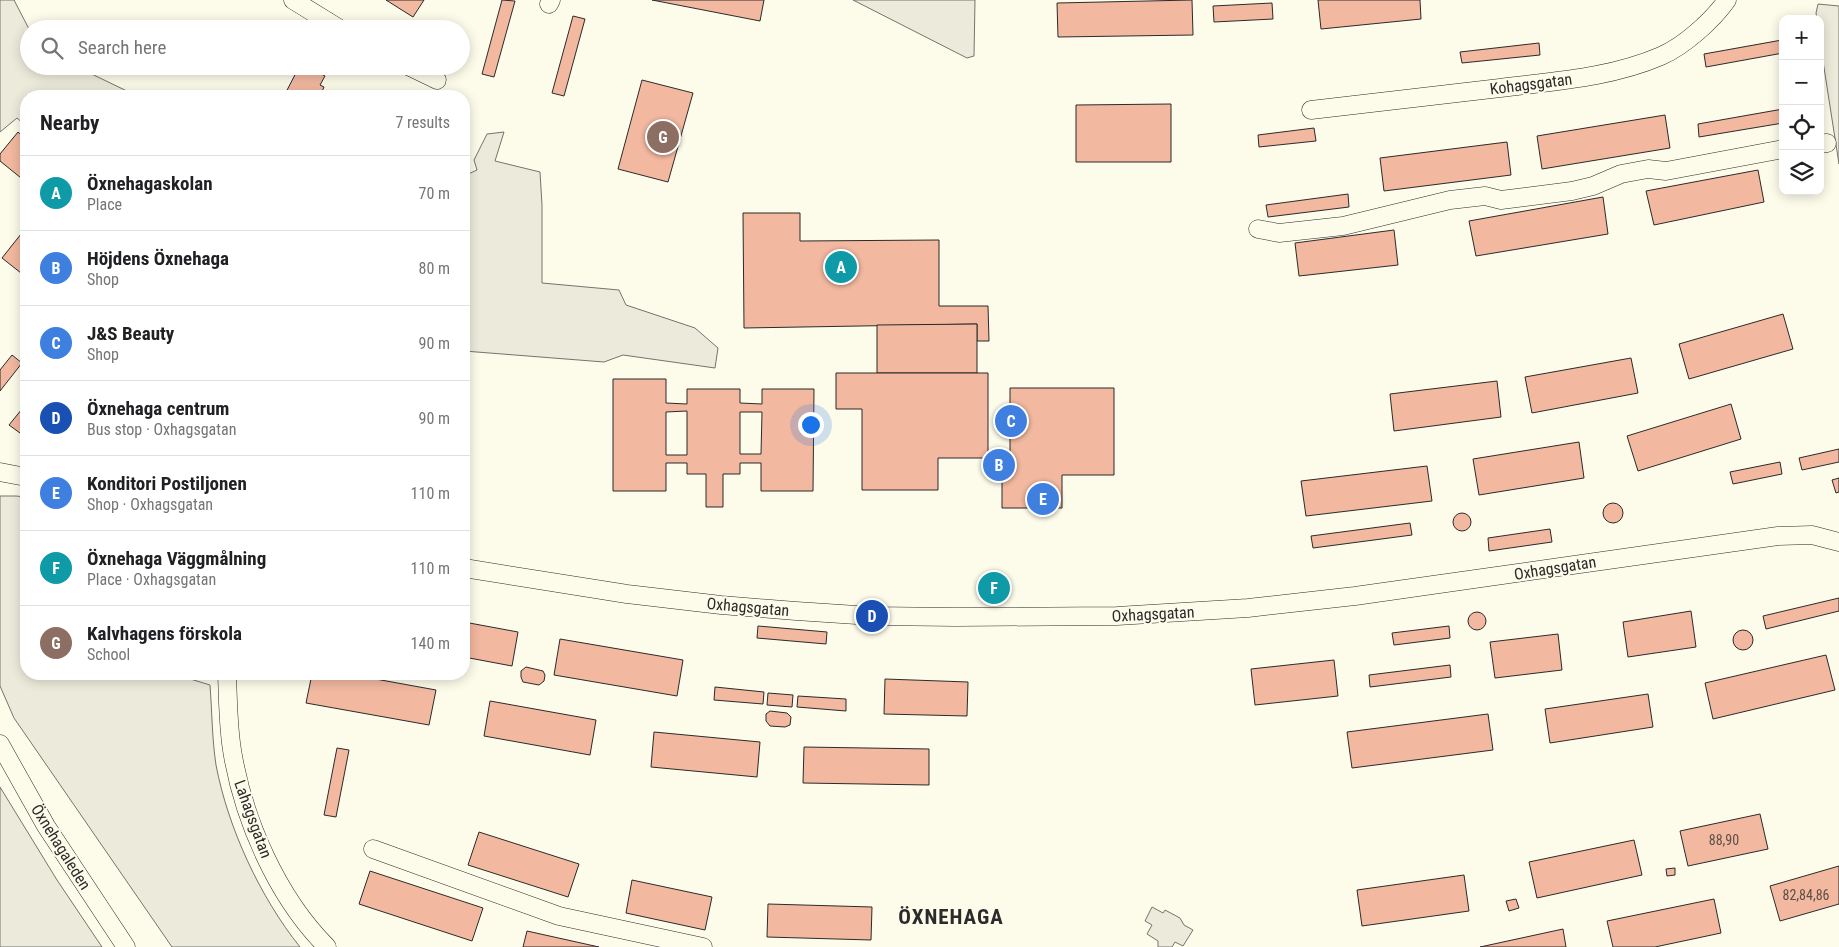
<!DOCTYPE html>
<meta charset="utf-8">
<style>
:root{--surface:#fff;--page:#f6f6f6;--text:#202124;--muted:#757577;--line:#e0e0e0;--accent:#7c3aed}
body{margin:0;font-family:"Roboto Condensed",sans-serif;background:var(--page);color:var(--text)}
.controls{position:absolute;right:15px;top:15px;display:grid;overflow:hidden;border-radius:10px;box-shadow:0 2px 12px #0003}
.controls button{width:45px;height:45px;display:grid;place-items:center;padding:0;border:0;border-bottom:1px solid var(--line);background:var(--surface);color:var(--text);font:25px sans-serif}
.you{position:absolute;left:810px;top:424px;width:18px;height:18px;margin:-12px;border:4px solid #fff;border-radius:50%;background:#1a73e8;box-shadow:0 0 0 8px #1a73e833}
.badge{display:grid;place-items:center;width:32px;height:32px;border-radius:50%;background:var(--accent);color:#fff;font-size:16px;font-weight:700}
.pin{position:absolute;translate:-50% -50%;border:2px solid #fff;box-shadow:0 1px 5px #0006}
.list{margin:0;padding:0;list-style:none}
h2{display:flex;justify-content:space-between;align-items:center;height:65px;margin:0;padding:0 20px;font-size:21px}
h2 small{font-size:16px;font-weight:400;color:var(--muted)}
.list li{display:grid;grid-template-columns:32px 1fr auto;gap:15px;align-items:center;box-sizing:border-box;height:75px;padding:0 20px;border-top:1px solid var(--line)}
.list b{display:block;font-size:19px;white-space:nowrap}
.list p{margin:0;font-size:16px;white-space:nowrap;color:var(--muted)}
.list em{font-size:16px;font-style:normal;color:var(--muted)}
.icon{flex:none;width:28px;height:28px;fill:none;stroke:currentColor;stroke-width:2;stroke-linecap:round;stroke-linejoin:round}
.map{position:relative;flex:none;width:1839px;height:947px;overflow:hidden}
.search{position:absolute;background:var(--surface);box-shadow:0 2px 12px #0003;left:20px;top:20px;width:450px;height:55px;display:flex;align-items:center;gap:12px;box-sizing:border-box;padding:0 18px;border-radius:28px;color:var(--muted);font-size:19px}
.panel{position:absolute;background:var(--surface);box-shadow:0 2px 12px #0003;left:20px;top:90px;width:450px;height:590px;border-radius:20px}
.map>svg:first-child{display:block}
</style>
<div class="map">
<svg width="1839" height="947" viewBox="0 0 1839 947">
<rect width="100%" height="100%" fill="#fdfbea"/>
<!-- green -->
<g fill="#ecebdb" stroke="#74746e">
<path d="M 0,0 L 14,0 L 29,29 L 29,66 L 75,66 L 129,92 L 127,96 L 26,96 L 26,126 L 17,118 L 0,132 Z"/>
<path d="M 853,0 L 975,0 L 974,56 L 967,58 Z"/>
<path d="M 1818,4 L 1839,6 L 1839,164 L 1820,42 L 1820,19 L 1817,19 L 1816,13 Z"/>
<path d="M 504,132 L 495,161 L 540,172 L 542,205 L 542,283 L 619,290 L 626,305 L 695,328 L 718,348 L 715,368 L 623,355 L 604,362 L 464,351 L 464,176 L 477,170 L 474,160 L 487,134 Z"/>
<path d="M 0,496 L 16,496 L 26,497 L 26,674 L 174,674 L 210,685 C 212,711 212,739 216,765 C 228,828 260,897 300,947 L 172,947 L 14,718 L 0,686 Z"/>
<path d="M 0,787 L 57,880 L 102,947 L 0,947 Z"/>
<path d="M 1152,907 L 1163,913 L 1165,910 L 1180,918 L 1184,925 L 1193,930 L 1183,946 L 1175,942 L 1172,947 L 1158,947 L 1158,941 L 1147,934 L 1152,925 L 1145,921 Z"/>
</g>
<!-- building -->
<g fill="#f2b8a0" stroke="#2b2b2b" fill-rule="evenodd">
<path d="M 386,0 L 424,0 L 413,17 Z"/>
<path d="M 502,0 L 515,1 L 494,77 L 482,74 Z"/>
<path d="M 652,0 L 764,0 L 760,21 Z"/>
<path d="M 1192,0 L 1193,35 L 1058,37 L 1057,3 Z"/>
<path d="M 1318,0 L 1420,0 L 1421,19 L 1321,29 Z"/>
<path d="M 1272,3 L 1273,19 L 1214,22 L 1213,6 Z"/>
<path d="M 573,16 L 585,19 L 564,96 L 552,93 Z"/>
<path d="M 1782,40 L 1783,53 L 1706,67 L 1704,54 Z"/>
<path d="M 1539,43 L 1540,55 L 1462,63 L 1460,52 Z"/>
<path d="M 299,67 L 312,72 L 314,70 L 325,76 L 320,85 L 324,87 L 320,96 L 284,96 Z"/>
<path d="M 642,80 L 693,93 L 668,182 L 618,169 Z"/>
<path d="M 1171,104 L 1171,162 L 1076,162 L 1076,105 Z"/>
<path d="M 1783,109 L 1783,123 L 1699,137 L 1698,124 Z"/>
<path d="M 1665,115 L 1670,148 L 1542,169 L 1537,136 Z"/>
<path d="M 1314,128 L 1316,141 L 1259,147 L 1258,135 Z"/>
<path d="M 18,132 L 26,139 L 26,182 L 0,161 L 0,154 Z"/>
<path d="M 1507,142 L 1511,175 L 1384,191 L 1380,158 Z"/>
<path d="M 1758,170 L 1764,202 L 1654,225 L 1646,191 Z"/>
<path d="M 1348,194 L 1349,207 L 1268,217 L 1266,205 Z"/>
<path d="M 1603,197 L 1608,234 L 1476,256 L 1469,221 Z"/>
<path d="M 743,213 L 800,213 L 800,241 L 939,240 L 939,306 L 988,306 L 989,341 L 977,341 L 977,324 L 744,328 Z"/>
<path d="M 25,229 L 26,230 L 26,277 L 2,258 Z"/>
<path d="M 1394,230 L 1398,265 L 1299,276 L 1295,243 Z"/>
<path d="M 1783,314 L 1793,349 L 1689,379 L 1679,344 Z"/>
<path d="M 977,324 L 977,373 L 877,373 L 877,325 Z"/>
<path d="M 12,355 L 22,363 L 0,391 L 0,370 Z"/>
<path d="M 1631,358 L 1638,393 L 1532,413 L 1525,377 Z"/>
<path d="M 836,373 L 988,373 L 988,458 L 938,458 L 938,490 L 862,490 L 862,409 L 836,409 Z"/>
<path d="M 613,379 L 666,379 L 666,403 L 687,404 L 687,389 L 740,389 L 740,403 L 762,404 L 762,389 L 814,389 L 813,491 L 761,491 L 761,463 L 740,463 L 740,474 L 723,474 L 723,507 L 706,507 L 706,474 L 687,474 L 687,463 L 666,463 L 666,491 L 613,491 ZM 687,411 L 687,455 L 666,455 L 666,412 ZM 740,412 L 762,412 L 761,454 L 740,454 Z"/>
<path d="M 1497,381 L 1501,417 L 1394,431 L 1390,394 Z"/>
<path d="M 1010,388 L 1114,388 L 1114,475 L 1062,475 L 1062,508 L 1002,508 L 1002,454 L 1010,453 Z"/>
<path d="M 26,404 L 26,425 L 20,433 L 9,425 Z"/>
<path d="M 1731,404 L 1741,439 L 1638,471 L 1627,436 Z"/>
<path d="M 1579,442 L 1584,478 L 1479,495 L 1473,459 Z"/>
<path d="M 1839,449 L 1839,462 L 1802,470 L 1799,458 Z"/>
<path d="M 1780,462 L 1782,474 L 1733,484 L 1730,472 Z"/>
<path d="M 1427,466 L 1432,501 L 1306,516 L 1301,481 Z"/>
<path d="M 1839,478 L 1839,492 L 1836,493 L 1832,480 Z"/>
<circle cx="1613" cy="513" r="10"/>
<circle cx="1462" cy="522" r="9"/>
<path d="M 1410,523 L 1412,535 L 1313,548 L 1311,536 Z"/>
<path d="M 1550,529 L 1552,542 L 1489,551 L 1488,538 Z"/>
<path d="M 1839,598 L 1839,611 L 1766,629 L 1763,616 Z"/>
<path d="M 1691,611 L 1696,647 L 1628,657 L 1623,622 Z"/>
<circle cx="1477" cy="621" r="9"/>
<path d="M 464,622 L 518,632 L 512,666 L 464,657 Z"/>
<path d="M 758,626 L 827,632 L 826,644 L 757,638 Z"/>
<path d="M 1449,626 L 1450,638 L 1394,645 L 1392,633 Z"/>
<circle cx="1743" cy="640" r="10"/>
<path d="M 1558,634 L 1562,670 L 1495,678 L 1490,642 Z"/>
<path d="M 560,639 L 683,660 L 677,696 L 554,675 Z"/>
<path d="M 1826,655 L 1835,690 L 1713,719 L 1705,683 Z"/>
<path d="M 1334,660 L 1338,696 L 1255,705 L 1251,669 Z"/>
<path d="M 1450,665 L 1451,677 L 1370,687 L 1369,675 Z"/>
<path d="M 526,667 L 543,671 L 545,675 L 544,681 L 539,685 L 523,682 L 521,677 L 521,671 Z"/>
<path d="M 312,674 L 348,674 L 436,690 L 429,725 L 306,703 Z"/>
<path d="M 885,679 L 968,682 L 967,716 L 884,714 Z"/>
<path d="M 715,687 L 764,692 L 763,704 L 714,700 Z"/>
<path d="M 768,693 L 793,695 L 792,707 L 767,705 Z"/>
<path d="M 1648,694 L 1653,727 L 1550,743 L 1545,709 Z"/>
<path d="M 798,696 L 846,699 L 846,711 L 797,707 Z"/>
<path d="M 490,701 L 596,720 L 590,755 L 484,736 Z"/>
<path d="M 770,711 L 787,713 L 791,717 L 790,725 L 785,727 L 770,726 L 766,721 L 766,714 Z"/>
<path d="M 1488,714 L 1493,750 L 1352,768 L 1347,732 Z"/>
<path d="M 654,732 L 760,742 L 757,777 L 651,767 Z"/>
<path d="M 804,747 L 929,749 L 929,785 L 803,783 Z"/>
<path d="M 337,748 L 349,750 L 336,817 L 324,815 Z"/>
<path d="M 1760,814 L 1768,849 L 1688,866 L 1680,831 Z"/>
<path d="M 479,832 L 579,864 L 568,897 L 468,865 Z"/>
<path d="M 1634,840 L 1642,875 L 1537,898 L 1529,862 Z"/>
<path d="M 1839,866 L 1839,904 L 1780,921 L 1770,886 Z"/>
<path d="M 1675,868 L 1675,875 L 1667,876 L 1666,869 Z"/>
<path d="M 370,871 L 483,908 L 472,941 L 359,904 Z"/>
<path d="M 1464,875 L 1469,911 L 1362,926 L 1357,890 Z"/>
<path d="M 632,880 L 712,897 L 705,930 L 626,913 Z"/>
<path d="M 1516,899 L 1519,908 L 1509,911 L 1506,901 Z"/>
<path d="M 1714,899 L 1721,933 L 1655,947 L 1613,947 L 1607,921 Z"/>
<path d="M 768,904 L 872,907 L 871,940 L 767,937 Z"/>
<path d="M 1563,929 L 1566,947 L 1480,947 Z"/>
<path d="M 527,931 L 599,947 L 523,947 Z"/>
</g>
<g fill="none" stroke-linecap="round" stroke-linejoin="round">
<defs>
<g id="minor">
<path d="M 293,0 L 340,29"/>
<path d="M 549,4 L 551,0"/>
<path d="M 408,66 L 437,80"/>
<path d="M 1311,110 C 1374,103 1437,95 1500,88 C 1554,81 1610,78 1661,56 C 1684,46 1712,21 1727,0"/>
<path d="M 1820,144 L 1827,143"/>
<path d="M 1258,229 L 1279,233 L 1343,226 L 1450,200 L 1485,196 L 1501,200 L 1572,191 L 1593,186 L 1621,174 L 1648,169 L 1666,171 L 1783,149"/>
<path d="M 0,472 L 26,477"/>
<path d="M 464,568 L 627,594 L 721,605 L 796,611 L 872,616 L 956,617 L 1117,616 L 1248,608 L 1355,596 L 1778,536 L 1812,535 L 1839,542"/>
<path d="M 227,674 C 228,699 228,725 232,750 C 243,819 277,897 327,947"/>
<path d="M 0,744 L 46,826 L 126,947"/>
<path d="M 373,849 L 559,916 L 703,947"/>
</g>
</defs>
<!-- minor casing -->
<use href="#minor" stroke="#2b2b2b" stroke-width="19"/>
<!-- minor -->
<use href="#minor" stroke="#fdfbea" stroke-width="18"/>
</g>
<g text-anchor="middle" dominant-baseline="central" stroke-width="4" stroke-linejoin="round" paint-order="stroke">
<!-- number labels -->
<g font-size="14" fill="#5d4e48">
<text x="1724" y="840">88,90</text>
<text x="1806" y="895">82,84,86</text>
</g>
<!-- street labels -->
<g font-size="16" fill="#2b2b2b" stroke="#fdfbea">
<text transform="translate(1531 84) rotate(-7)">Kohagsgatan</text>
<text transform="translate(1555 568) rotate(-9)">Oxhagsgatan</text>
<text transform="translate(748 607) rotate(5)">Oxhagsgatan</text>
<text transform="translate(1153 614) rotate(-3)">Oxhagsgatan</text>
<text transform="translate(253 819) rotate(70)">Lahagsgatan</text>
<text transform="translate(61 847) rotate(58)">Öxnehagaleden</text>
</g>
<!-- district labels -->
<g font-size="21" font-weight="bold" letter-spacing="1" fill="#2b2b2b" stroke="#fdfbea">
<text x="951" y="917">ÖXNEHAGA</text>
</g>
</g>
</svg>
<div class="controls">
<button>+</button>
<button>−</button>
<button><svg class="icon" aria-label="locate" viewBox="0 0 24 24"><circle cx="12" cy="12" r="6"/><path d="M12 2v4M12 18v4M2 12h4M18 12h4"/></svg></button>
<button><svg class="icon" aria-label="layers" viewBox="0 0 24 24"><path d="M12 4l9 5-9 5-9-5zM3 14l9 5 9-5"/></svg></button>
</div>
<div class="you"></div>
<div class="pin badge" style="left:841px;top:267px;background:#0f9aa8">A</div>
<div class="pin badge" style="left:999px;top:465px;background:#3f7fe0">B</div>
<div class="pin badge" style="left:1011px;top:421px;background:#3f7fe0">C</div>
<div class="pin badge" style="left:872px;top:616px;background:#1a4fb4">D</div>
<div class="pin badge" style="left:1043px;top:499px;background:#3f7fe0">E</div>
<div class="pin badge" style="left:994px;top:588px;background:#0f9aa8">F</div>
<div class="pin badge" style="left:663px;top:137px;background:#8d6e63">G</div>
<div class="search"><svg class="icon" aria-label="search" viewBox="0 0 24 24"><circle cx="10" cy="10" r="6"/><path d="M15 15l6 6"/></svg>Search here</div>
<section class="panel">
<h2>Nearby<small>7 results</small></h2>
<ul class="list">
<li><span class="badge" style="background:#0f9aa8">A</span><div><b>Öxnehagaskolan</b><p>Place</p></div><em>70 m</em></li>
<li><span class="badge" style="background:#3f7fe0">B</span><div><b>Höjdens Öxnehaga</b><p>Shop</p></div><em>80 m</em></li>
<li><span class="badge" style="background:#3f7fe0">C</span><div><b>J&amp;S Beauty</b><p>Shop</p></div><em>90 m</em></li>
<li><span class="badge" style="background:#1a4fb4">D</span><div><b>Öxnehaga centrum</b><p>Bus stop · Oxhagsgatan</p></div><em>90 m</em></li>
<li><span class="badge" style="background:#3f7fe0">E</span><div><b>Konditori Postiljonen</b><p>Shop · Oxhagsgatan</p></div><em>110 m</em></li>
<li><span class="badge" style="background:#0f9aa8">F</span><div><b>Öxnehaga Väggmålning</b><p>Place · Oxhagsgatan</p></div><em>110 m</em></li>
<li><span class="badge" style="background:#8d6e63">G</span><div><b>Kalvhagens förskola</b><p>School</p></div><em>140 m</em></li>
</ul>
</section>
</div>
